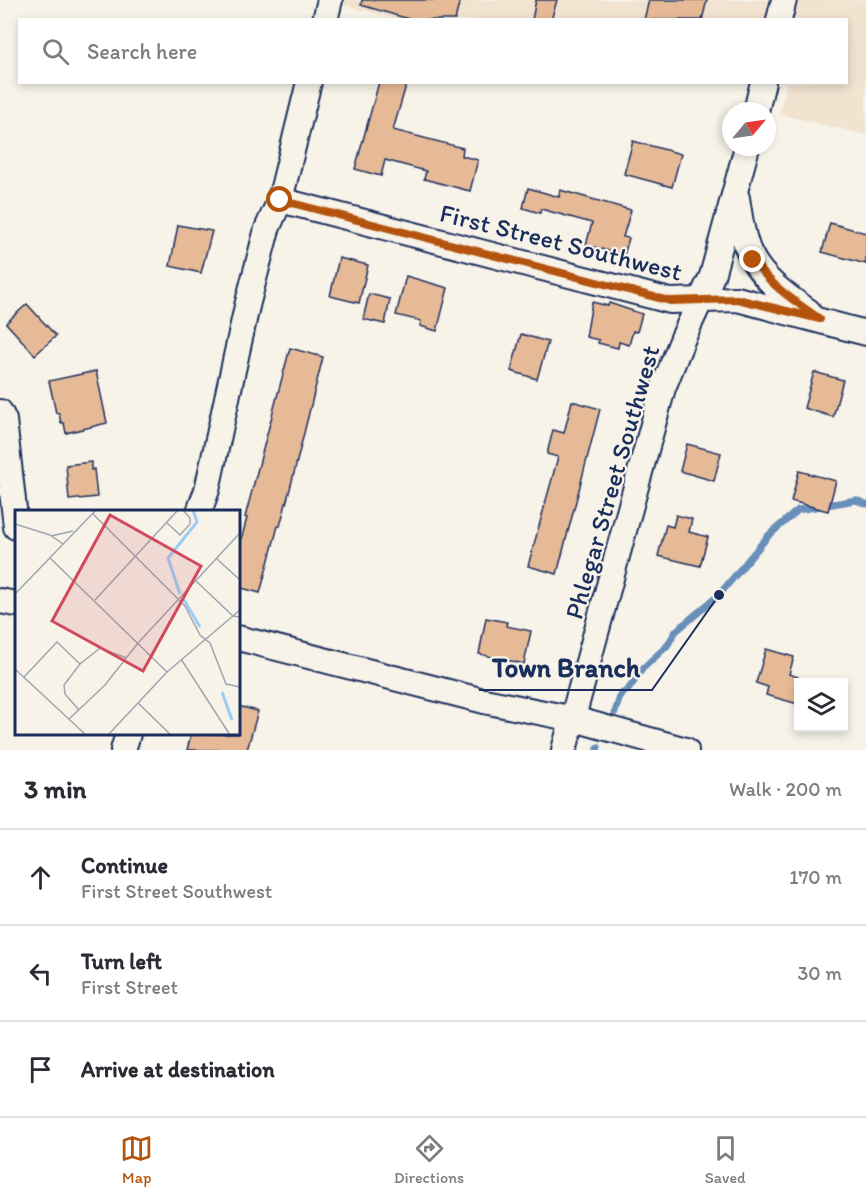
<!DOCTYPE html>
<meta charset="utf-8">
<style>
:root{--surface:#fff;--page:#f2f2f3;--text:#2b2b33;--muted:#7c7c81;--line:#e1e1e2;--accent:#b45309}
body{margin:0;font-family:Itim,sans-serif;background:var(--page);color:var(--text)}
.controls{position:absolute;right:18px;bottom:18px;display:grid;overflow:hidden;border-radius:0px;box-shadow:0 3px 9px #0003}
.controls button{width:54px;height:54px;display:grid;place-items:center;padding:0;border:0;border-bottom:2px solid var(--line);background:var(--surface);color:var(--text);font:30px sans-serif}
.compass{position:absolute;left:722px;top:102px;width:54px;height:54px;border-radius:50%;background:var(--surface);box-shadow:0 3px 9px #0003;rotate:61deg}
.stop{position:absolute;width:18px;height:18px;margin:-14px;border:4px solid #b45309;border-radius:50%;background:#fff}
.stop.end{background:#b45309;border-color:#fff;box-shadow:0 2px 6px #0008}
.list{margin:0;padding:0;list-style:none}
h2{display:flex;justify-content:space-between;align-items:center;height:78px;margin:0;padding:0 24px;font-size:26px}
h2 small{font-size:20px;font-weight:400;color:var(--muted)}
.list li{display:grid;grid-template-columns:39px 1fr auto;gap:18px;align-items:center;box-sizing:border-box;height:96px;padding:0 24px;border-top:2px solid var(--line)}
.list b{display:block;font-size:22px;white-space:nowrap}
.list p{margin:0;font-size:20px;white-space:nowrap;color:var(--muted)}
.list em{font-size:20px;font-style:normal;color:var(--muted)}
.icon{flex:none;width:33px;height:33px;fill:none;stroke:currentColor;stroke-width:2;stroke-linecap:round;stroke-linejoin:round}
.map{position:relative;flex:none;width:866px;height:750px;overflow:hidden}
.search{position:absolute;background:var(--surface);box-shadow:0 3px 9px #0003;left:18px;right:18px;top:18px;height:66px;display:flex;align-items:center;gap:15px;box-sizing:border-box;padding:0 21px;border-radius:0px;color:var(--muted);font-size:22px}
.sheet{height:366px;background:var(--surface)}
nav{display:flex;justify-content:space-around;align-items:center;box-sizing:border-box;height:84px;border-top:2px solid var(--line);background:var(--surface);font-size:16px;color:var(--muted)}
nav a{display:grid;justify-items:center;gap:3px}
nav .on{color:var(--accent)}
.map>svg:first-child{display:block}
</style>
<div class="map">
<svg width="866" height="750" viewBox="0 0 866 750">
<rect width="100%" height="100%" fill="#f7f3e8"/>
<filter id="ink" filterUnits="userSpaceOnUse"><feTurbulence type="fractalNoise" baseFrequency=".0167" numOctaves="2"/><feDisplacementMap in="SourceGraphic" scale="12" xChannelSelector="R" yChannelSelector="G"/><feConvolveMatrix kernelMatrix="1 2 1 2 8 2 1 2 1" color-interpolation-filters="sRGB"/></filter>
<g filter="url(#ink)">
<!-- built -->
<path fill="#f2e2d0" d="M 324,0 L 866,0 L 866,135 L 779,114 L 787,83 L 846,82 L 846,20 L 401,20 Z"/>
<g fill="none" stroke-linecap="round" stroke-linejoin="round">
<!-- stream -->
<g stroke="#678eba" stroke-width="7">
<path d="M 615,712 L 621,694 L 628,690 L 643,668 L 667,646 L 676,631 L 719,595 L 768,536 L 798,510 L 856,500 L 866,504"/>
<path d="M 597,750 L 598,747"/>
</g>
</g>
<!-- building -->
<g fill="#e7ba97" stroke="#1b2f5e" stroke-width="1.5">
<path d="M 362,0 L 460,0 L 455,20 L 412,20 L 361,5 Z"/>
<path d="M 536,0 L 557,0 L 551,20 L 532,20 Z"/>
<path d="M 649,0 L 707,0 L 702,20 L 644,20 Z"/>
<path d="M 379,82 L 407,82 L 393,130 L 463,148 L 462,156 L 478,160 L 470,191 L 424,179 L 426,171 L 385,160 L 381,176 L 355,169 Z"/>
<path d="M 633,141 L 681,154 L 672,187 L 624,174 Z"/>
<path d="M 528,188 L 559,197 L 560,190 L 631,210 L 623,237 L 629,238 L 624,255 L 586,245 L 592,223 L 541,209 L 540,213 L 523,208 Z"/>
<path d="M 830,223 L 866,233 L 866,264 L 822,252 Z"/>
<path d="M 178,225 L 212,231 L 201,273 L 170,266 Z"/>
<path d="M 339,258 L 368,265 L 359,303 L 330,296 Z"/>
<path d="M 406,276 L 448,288 L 437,331 L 420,326 L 421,321 L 396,315 Z"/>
<path d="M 369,294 L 390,299 L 385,324 L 363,319 Z"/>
<path d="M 592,302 L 608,306 L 609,303 L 642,314 L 637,332 L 633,331 L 629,345 L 619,342 L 618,348 L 598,343 L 599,340 L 586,337 Z"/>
<path d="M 27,304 L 56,336 L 35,355 L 6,323 Z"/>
<path d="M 521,334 L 548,342 L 537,379 L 511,371 Z"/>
<path d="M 290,348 L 323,357 L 291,485 L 280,526 L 278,526 L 260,593 L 238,587 L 238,551 L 247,518 L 245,517 Z"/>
<path d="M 96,371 L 107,423 L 66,433 L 64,423 L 61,423 L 59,413 L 56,413 L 49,381 Z"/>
<path d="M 814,372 L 843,380 L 833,417 L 804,408 Z"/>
<path d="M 572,401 L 600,409 L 557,574 L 528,566 L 558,457 L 547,454 L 553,430 L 564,433 Z"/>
<path d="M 687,444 L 721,453 L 714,481 L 680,471 Z"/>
<path d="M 91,462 L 91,470 L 94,469 L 97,497 L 69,500 L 66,465 Z"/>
<path d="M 799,471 L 836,481 L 828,511 L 791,501 Z"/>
<path d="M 676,515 L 692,519 L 689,532 L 708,537 L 700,566 L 658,556 L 666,525 L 673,527 Z"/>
<path d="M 486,618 L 507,622 L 506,626 L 531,631 L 524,664 L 479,654 Z"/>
<path d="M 766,649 L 794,657 L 789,674 L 798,677 L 798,704 L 766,695 L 768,687 L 756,683 Z"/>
<path d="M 238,706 L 258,711 L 247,750 L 187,750 L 191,734 L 238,734 Z"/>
</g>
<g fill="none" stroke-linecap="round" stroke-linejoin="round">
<defs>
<g id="minor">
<path d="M 325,20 L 330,0"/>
<path d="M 779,20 L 784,0"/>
<path d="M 756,111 L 763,82"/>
<path d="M 737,198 C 740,216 742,238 750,254 C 762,279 786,296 808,311"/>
<path d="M 280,200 L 670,301 L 737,299 L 866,333"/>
<path d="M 0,412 L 4,420 L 16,527"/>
<path d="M 199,512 L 207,490 L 247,306 L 267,229 L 280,200 L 309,82"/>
<path d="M 0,601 L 16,604"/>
<path d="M 238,638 L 484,701 L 574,719 L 686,750"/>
<path d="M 123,750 L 128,734"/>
<path d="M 564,750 L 663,388 L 683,338 L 712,276 L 747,147"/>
</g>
</defs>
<!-- minor casing -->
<use href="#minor" stroke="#1b2f5e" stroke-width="28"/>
<!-- minor -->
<use href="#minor" stroke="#f7f3e8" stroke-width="24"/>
</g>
</g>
<g fill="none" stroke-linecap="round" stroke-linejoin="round" filter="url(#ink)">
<!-- route -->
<path stroke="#b45309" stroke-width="8" d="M 280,200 L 670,301 L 737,299 L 820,319 C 794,301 771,286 753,260"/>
</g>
<g text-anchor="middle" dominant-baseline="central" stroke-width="4.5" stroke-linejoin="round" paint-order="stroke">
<!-- street labels -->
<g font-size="26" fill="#1b2f5e" stroke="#f7f3e8">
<text transform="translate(561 242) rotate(14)">First Street Southwest</text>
<text transform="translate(612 482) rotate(-74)">Phlegar Street Southwest</text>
</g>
</g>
<!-- overview -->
<g transform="translate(15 510)">
<rect width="225" height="225" fill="#f7f3e8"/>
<path fill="none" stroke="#9acdf8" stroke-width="3" d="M 165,84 L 153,48 L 182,12 L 178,0M 168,88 L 185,117M 207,182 L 217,210"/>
<path fill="none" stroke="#9fa5b1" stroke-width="1.5" d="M 78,4 L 170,96 L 185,125 L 195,133 L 211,174 L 225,177M 151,12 L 165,25 L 175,14 L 175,8 L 168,0M 0,14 L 35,25 L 48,34M 36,26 L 58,21M 35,48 L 152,162M 202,49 L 225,70M 181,71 L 218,106 L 225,107M 0,84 L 81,0M 80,90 L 163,0M 166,149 L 215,225M 0,159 L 71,225M 9,167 L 42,132 L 65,154M 123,193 L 156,225M 64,200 L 50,184 L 49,175 L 65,154 L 85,138 L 112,148M 54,209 L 90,175 L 123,133 L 225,23M 93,225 L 152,162 L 225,100"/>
<path fill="#d1495b" fill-opacity="0.15" stroke="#d1495b" stroke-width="3" d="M 95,5 L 186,56 L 128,161 L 37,111 Z"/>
<rect width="225" height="225" fill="none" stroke="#1b2f5e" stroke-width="3"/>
</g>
<!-- callouts -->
<path fill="none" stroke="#1b2f5e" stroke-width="2" d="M719 595L652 690H479"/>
<circle fill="#1b2f5e" stroke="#f7f3e8" stroke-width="2" cx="719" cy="595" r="6"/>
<g font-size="27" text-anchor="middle" font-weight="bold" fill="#1b2f5e" stroke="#f7f3e8" stroke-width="4.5" stroke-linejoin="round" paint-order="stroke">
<text x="566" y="677">Town Branch</text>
</g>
</svg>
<div class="controls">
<button><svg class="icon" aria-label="layers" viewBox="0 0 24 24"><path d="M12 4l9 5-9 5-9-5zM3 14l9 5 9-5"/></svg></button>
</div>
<svg class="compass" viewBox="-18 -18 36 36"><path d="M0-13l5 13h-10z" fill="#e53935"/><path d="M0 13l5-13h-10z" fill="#7c7c81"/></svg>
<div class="stop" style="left:280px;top:200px"></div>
<div class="stop end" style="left:753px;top:260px"></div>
<div class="search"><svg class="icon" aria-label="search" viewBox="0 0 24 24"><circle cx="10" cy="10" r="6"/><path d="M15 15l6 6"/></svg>Search here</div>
</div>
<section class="sheet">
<h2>3 min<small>Walk · 200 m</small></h2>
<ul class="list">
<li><svg class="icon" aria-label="ahead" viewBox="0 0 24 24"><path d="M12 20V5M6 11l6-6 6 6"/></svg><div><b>Continue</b><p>First Street Southwest</p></div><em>170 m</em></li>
<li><svg class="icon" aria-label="left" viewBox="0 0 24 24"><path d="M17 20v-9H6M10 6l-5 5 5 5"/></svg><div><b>Turn left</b><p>First Street</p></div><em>30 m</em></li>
<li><svg class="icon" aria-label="arrive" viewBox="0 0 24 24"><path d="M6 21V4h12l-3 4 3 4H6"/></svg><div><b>Arrive at destination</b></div></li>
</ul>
</section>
<nav>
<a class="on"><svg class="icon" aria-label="map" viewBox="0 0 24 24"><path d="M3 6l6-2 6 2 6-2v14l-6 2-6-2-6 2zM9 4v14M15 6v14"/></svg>Map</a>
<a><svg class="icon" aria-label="directions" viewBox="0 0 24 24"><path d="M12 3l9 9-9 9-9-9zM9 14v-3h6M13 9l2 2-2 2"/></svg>Directions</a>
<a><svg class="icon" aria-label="saved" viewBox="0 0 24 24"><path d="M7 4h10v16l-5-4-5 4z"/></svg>Saved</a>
</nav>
